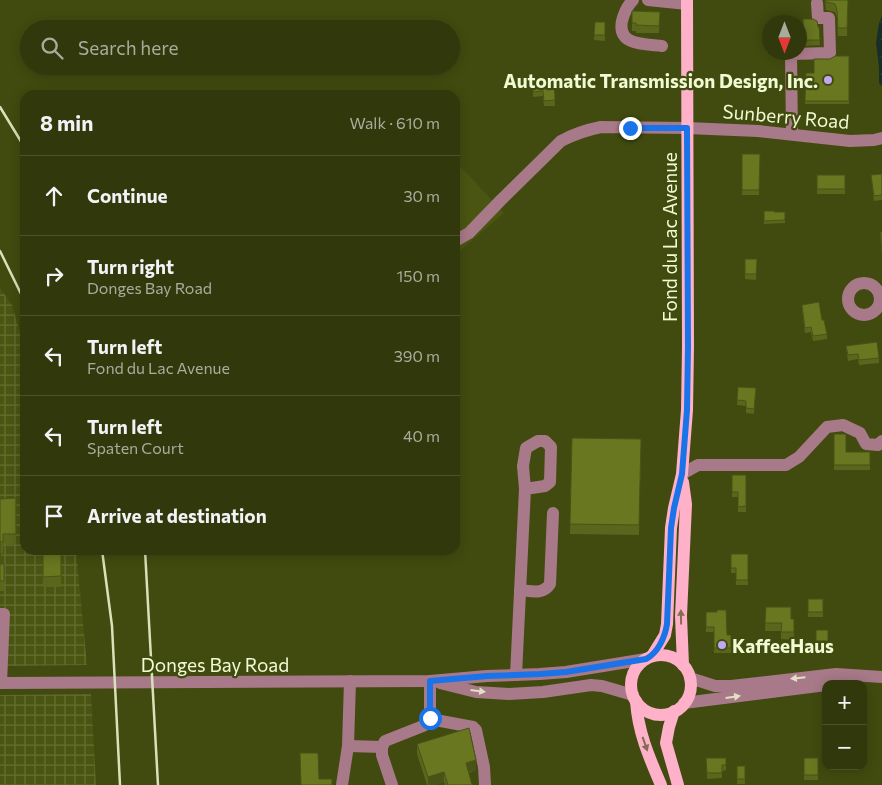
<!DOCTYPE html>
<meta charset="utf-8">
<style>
:root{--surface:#31380b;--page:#3d4319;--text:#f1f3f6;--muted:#a8ac9d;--line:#4c522c}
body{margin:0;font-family:Commissioner,sans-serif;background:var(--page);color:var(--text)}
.controls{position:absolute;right:15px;bottom:15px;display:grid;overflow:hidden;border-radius:10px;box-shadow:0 2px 12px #0003}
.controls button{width:45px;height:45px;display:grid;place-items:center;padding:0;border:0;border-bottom:1px solid var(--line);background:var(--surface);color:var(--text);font:25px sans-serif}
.compass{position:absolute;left:762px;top:15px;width:45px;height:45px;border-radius:50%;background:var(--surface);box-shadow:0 2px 12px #0003;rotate:180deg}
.stop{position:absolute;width:15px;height:15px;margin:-11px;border:4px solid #1a73e8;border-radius:50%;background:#fff}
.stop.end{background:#1a73e8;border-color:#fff;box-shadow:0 1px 5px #0008}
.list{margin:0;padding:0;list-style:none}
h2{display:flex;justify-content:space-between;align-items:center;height:65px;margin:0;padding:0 20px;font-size:21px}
h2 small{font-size:16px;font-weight:400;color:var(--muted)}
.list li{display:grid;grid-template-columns:32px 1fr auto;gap:15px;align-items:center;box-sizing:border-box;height:80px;padding:0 20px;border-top:1px solid var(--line)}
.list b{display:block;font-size:19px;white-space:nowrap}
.list p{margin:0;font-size:16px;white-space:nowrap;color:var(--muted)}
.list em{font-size:16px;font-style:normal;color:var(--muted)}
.icon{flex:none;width:28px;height:28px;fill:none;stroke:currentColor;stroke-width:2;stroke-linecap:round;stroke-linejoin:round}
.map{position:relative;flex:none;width:882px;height:785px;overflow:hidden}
.search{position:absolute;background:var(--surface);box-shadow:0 2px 12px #0003;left:20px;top:20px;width:440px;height:55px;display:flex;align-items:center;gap:12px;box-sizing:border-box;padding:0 18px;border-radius:28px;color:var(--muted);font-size:19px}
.panel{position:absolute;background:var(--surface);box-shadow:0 2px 12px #0003;left:20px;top:90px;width:440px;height:465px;border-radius:15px}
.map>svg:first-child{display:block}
</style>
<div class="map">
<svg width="882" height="785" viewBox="0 0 882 785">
<defs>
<pattern id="industrial-grid" width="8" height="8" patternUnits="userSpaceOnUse" patternTransform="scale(1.25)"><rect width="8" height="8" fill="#4a5512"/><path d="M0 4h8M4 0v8" fill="none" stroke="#646e34"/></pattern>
<pattern id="water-ripples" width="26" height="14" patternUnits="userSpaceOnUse" patternTransform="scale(1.25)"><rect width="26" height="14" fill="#192e29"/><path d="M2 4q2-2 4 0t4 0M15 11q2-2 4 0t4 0" fill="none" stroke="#30433d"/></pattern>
</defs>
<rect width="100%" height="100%" fill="#414b0f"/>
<!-- built -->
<path fill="#4a5512" d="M 455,164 L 461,167 L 504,213 L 455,255 Z"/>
<!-- industrial -->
<g fill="url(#industrial-grid)">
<path d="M 0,288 L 12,305 L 25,349 L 25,550 L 76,550 L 87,665 L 0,666 Z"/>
<path d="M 91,694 L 96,785 L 0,785 L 0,695 Z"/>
</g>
<!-- water -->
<path fill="url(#water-ripples)" d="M 882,16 L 882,86 L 879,83 L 879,67 L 876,43 L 879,23 Z"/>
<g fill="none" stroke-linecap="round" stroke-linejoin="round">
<!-- minor -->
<g stroke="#a87988" stroke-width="12">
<path d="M 633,0 C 627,6 624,13 622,21 C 617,46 645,44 662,46"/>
<path d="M 648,0 L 687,4"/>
<path d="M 792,134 L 791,54 L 830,53 L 829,18 L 818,18 L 817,3"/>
<path d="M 455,241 L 469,233 L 501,200 L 561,141 C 574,134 586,130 601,127 L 687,128 L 758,131 L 850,141 L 874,140 L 882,138"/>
<circle cx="864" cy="299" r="16"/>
<path d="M 682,474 L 698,465 L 786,465 L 799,457 L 827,427 L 843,425 L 860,433 L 866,444 L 878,445 L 882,441"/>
<path d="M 520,590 C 531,591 543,595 550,584 L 553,513"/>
<path d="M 0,614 L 4,614 L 1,683"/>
<path d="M 516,675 L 525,489 L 523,466 L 526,448 L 538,441 L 545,441 L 551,447 L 550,482 L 545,486 L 525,489"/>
<path d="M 690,678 L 715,686 L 731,686 L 836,674 L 882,677"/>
<path d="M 350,681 L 348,746 L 382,747"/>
<path d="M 0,683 L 430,681 L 487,676 L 540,674 L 566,672 L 646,659"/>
<path d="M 440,683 L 476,692 L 509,694 L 543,692 L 591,685 L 602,686 L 633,695"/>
<path d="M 684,703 L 826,685"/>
<path d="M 430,719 L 473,727 L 476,730 L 484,767 L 485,785"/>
<path d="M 342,785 L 348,746"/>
<path d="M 392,785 L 382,755 L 382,747 L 385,741 L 423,726 L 430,719 L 430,681"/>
</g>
<!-- major -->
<g stroke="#feb1c9" stroke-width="12">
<path d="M 683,482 L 686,504 L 681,616 L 683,665"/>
<circle cx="661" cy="685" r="30"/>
<path d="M 652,656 L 665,635 L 667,624 L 671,528 L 674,508 L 682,474 L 687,410 L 688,347 L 687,0"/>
<path d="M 636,701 C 638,732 649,757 661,785"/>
<path d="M 674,711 L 669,727 L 666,743 L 678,785"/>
</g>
<!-- rail -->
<g stroke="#d8e2b8" stroke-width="2.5">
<path d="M 0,107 L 25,148"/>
<path d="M 0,251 L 25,302"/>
<path d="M 102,550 L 112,626 L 120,785"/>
<path d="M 145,550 L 158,785"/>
</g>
</g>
<!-- wall -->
<g fill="#5a661c">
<path d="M 825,0 L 848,0 L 847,36 L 838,36 L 837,17 L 835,12 L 826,10 Z"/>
<path d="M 632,11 L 660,12 L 659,33 L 636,33 L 636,31 L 632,31 Z"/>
<path d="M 803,19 L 818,27 L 819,27 L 820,45 L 804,46 Z"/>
<path d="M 595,22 L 605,22 L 605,41 L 594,40 Z"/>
<path d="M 849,56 L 849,104 L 805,104 L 806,73 L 814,73 Z"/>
<path d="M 533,79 L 554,79 L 555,106 L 544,106 L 543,96 L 533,97 Z"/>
<path d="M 742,154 L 760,154 L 759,195 L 742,195 Z"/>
<path d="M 882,174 L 882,200 L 874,201 L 871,175 Z"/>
<rect x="817" y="175" width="28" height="19"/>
<path d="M 764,211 L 774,212 L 785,212 L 785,223 L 764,224 Z"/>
<path d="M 757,259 L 756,280 L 745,279 L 745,274 Z"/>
<path d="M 802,305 L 822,320 L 827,334 L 827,339 L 813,341 L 811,332 L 805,333 L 802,310 Z"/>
<path d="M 846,346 L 879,358 L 879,363 L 859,365 L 858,359 L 848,361 Z"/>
<path d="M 738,387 L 756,388 L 754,414 L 746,413 L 746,406 L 737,405 Z"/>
<path d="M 834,434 L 846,452 L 870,452 L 870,470 L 834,470 Z"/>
<path d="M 572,438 L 641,439 L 639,535 L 570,534 Z"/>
<path d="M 732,475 L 746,475 L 746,512 L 738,512 L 738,497 L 732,497 Z"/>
<path d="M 16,498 L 16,544 L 3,544 L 3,553 L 0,553 L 0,564 L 4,564 L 4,591 L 0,591 L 0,499 Z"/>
<rect x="43" y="550" width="18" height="37"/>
<path d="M 731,554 L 748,554 L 748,585 L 736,585 L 736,573 L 731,573 Z"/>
<rect x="808" y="599" width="15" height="18"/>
<path d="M 766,607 L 791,619 L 794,619 L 794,640 L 781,639 L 781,631 L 765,631 Z"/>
<path d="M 706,612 L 717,612 L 727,635 L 731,635 L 731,653 L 714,653 L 714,632 L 706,632 Z"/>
<rect x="816" y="630" width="12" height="16"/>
<path d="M 417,744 L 476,770 L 469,773 L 472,785 L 445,785 L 444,782 L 436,785 L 427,785 L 417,754 Z"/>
<path d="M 706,758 L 726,758 L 726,770 L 722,771 L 722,778 L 707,779 Z"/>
<rect x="804" y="758" width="14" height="22"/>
<rect x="737" y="766" width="8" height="18"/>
</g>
<!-- shaded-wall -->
<g fill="#4a5317">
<path d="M 476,760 L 476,770 L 466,773 L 466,763 Z"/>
<path d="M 444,772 L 444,782 L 436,785 L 428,785 L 428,777 Z"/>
</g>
<!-- building -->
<g fill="#697721" stroke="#4a5317">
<path d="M 826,0 L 848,0 L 847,28 L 838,28 L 837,10 L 835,4 L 826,2 Z"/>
<path d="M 632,11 L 660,12 L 659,26 L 636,25 L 636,23 L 632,23 Z"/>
<path d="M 803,19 L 813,19 L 817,21 L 818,27 L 819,27 L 820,40 L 804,40 Z"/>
<path d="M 595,22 L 605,22 L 605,35 L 594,35 Z"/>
<path d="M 835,56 L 849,56 L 849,101 L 805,101 L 806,73 L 814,73 L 814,59 L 830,59 Z"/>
<path d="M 533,79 L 554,79 L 555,100 L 544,101 L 543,91 L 533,92 Z"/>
<path d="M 742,154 L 760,154 L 759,190 L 742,190 Z"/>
<path d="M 882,174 L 882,195 L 874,196 L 871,175 Z"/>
<rect x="817" y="175" width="28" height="14"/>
<path d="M 764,211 L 774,211 L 774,212 L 785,212 L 785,220 L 764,221 Z"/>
<path d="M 880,232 L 882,232 L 882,252 Z"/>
<path d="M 745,259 L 757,259 L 756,274 L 745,274 Z"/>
<path d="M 819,302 L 822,320 L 824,320 L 827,334 L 813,336 L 811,327 L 805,328 L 802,305 Z"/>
<path d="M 877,342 L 879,358 L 859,360 L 858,354 L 848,355 L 846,346 Z"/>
<path d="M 738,387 L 756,388 L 754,409 L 746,408 L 746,401 L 737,400 Z"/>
<path d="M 834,434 L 846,434 L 846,452 L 870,452 L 870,465 L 834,465 Z"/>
<path d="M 572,438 L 641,439 L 639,525 L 570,524 Z"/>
<path d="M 732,475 L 746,475 L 746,506 L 738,507 L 738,492 L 732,492 Z"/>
<path d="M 16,498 L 16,534 L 3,534 L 3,542 L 0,542 L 0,564 L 4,564 L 4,581 L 0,581 L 0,499 Z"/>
<path d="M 43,550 L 61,550 L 61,576 L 43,577 Z"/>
<path d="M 731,554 L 748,554 L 748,580 L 736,580 L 736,568 L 731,568 Z"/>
<rect x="808" y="599" width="15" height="13"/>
<path d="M 766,607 L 791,607 L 791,619 L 794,619 L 794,632 L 781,632 L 782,623 L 765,623 Z"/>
<path d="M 717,610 L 726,610 L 727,635 L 731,635 L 731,648 L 714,648 L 714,627 L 706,627 L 706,612 L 717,612 Z"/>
<rect x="816" y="630" width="12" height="11"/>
<path d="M 469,728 L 476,760 L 466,763 L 472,785 L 448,785 L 444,772 L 428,777 L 417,744 Z"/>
<path d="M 300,753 L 318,753 L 319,779 L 332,779 L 332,785 L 301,785 Z"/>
<path d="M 706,758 L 726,758 L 726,765 L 722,765 L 722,773 L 707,773 Z"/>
<rect x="804" y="758" width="14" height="17"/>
<rect x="737" y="766" width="8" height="13"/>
</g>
<!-- one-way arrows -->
<defs><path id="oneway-solid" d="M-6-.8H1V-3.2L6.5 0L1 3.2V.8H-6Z" transform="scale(1.25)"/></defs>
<g fill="#836f50">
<use href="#oneway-solid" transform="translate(681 617) rotate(-91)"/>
<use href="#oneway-solid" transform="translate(645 744) rotate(71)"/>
</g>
<g fill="#e2e0c4">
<use href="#oneway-solid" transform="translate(798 678) rotate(174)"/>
<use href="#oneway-solid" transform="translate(478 691) rotate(7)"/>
<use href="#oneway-solid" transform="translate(733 697) rotate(-8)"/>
</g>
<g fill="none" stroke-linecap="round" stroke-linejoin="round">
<!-- route -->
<path stroke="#1a73e8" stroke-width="6" d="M 430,718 L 430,681 L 487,676 L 540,674 L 566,672 L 646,659 C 658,653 665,637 667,624 L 671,528 L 674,508 L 682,474 L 687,410 L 688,347 L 687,128 L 630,128"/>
</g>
<!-- markers -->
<g fill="#c0a8f3" stroke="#414b0f" stroke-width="2">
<circle cx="828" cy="80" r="5"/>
<circle cx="722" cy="645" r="5"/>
</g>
<g text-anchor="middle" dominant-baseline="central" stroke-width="4.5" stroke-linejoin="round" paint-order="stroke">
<!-- poi labels -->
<g font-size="19" font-weight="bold" fill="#f0fad3" stroke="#414b0f" text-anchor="end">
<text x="818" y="80">Automatic Transmission Design, Inc.</text>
<text x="732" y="645" text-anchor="start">KaffeeHaus</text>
</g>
<!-- street labels -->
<g font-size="19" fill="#f0fad3" stroke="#414b0f">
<text transform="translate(786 116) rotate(5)">Sunberry Road</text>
<text transform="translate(669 237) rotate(-90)">Fond du Lac Avenue</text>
<text x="215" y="664">Donges Bay Road</text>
</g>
</g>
</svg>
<div class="controls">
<button>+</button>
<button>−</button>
</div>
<svg class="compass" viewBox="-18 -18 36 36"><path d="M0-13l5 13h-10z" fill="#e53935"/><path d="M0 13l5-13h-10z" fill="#a8ac9d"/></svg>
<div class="stop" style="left:430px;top:718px"></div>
<div class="stop end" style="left:630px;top:128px"></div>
<div class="search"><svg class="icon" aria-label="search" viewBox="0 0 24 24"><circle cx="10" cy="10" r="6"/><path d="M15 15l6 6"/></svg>Search here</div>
<section class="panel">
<h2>8 min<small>Walk · 610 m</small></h2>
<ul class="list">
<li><svg class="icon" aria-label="ahead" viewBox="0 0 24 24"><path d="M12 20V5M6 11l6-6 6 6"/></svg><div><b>Continue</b></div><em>30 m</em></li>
<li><svg class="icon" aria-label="right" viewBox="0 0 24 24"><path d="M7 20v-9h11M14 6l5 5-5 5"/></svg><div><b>Turn right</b><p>Donges Bay Road</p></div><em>150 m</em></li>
<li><svg class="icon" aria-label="left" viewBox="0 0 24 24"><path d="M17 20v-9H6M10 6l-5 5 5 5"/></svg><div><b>Turn left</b><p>Fond du Lac Avenue</p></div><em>390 m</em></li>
<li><svg class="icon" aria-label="left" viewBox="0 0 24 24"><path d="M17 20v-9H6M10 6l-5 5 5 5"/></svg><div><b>Turn left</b><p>Spaten Court</p></div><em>40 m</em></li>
<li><svg class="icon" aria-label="arrive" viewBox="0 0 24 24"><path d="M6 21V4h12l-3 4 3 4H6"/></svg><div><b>Arrive at destination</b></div></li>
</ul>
</section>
</div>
